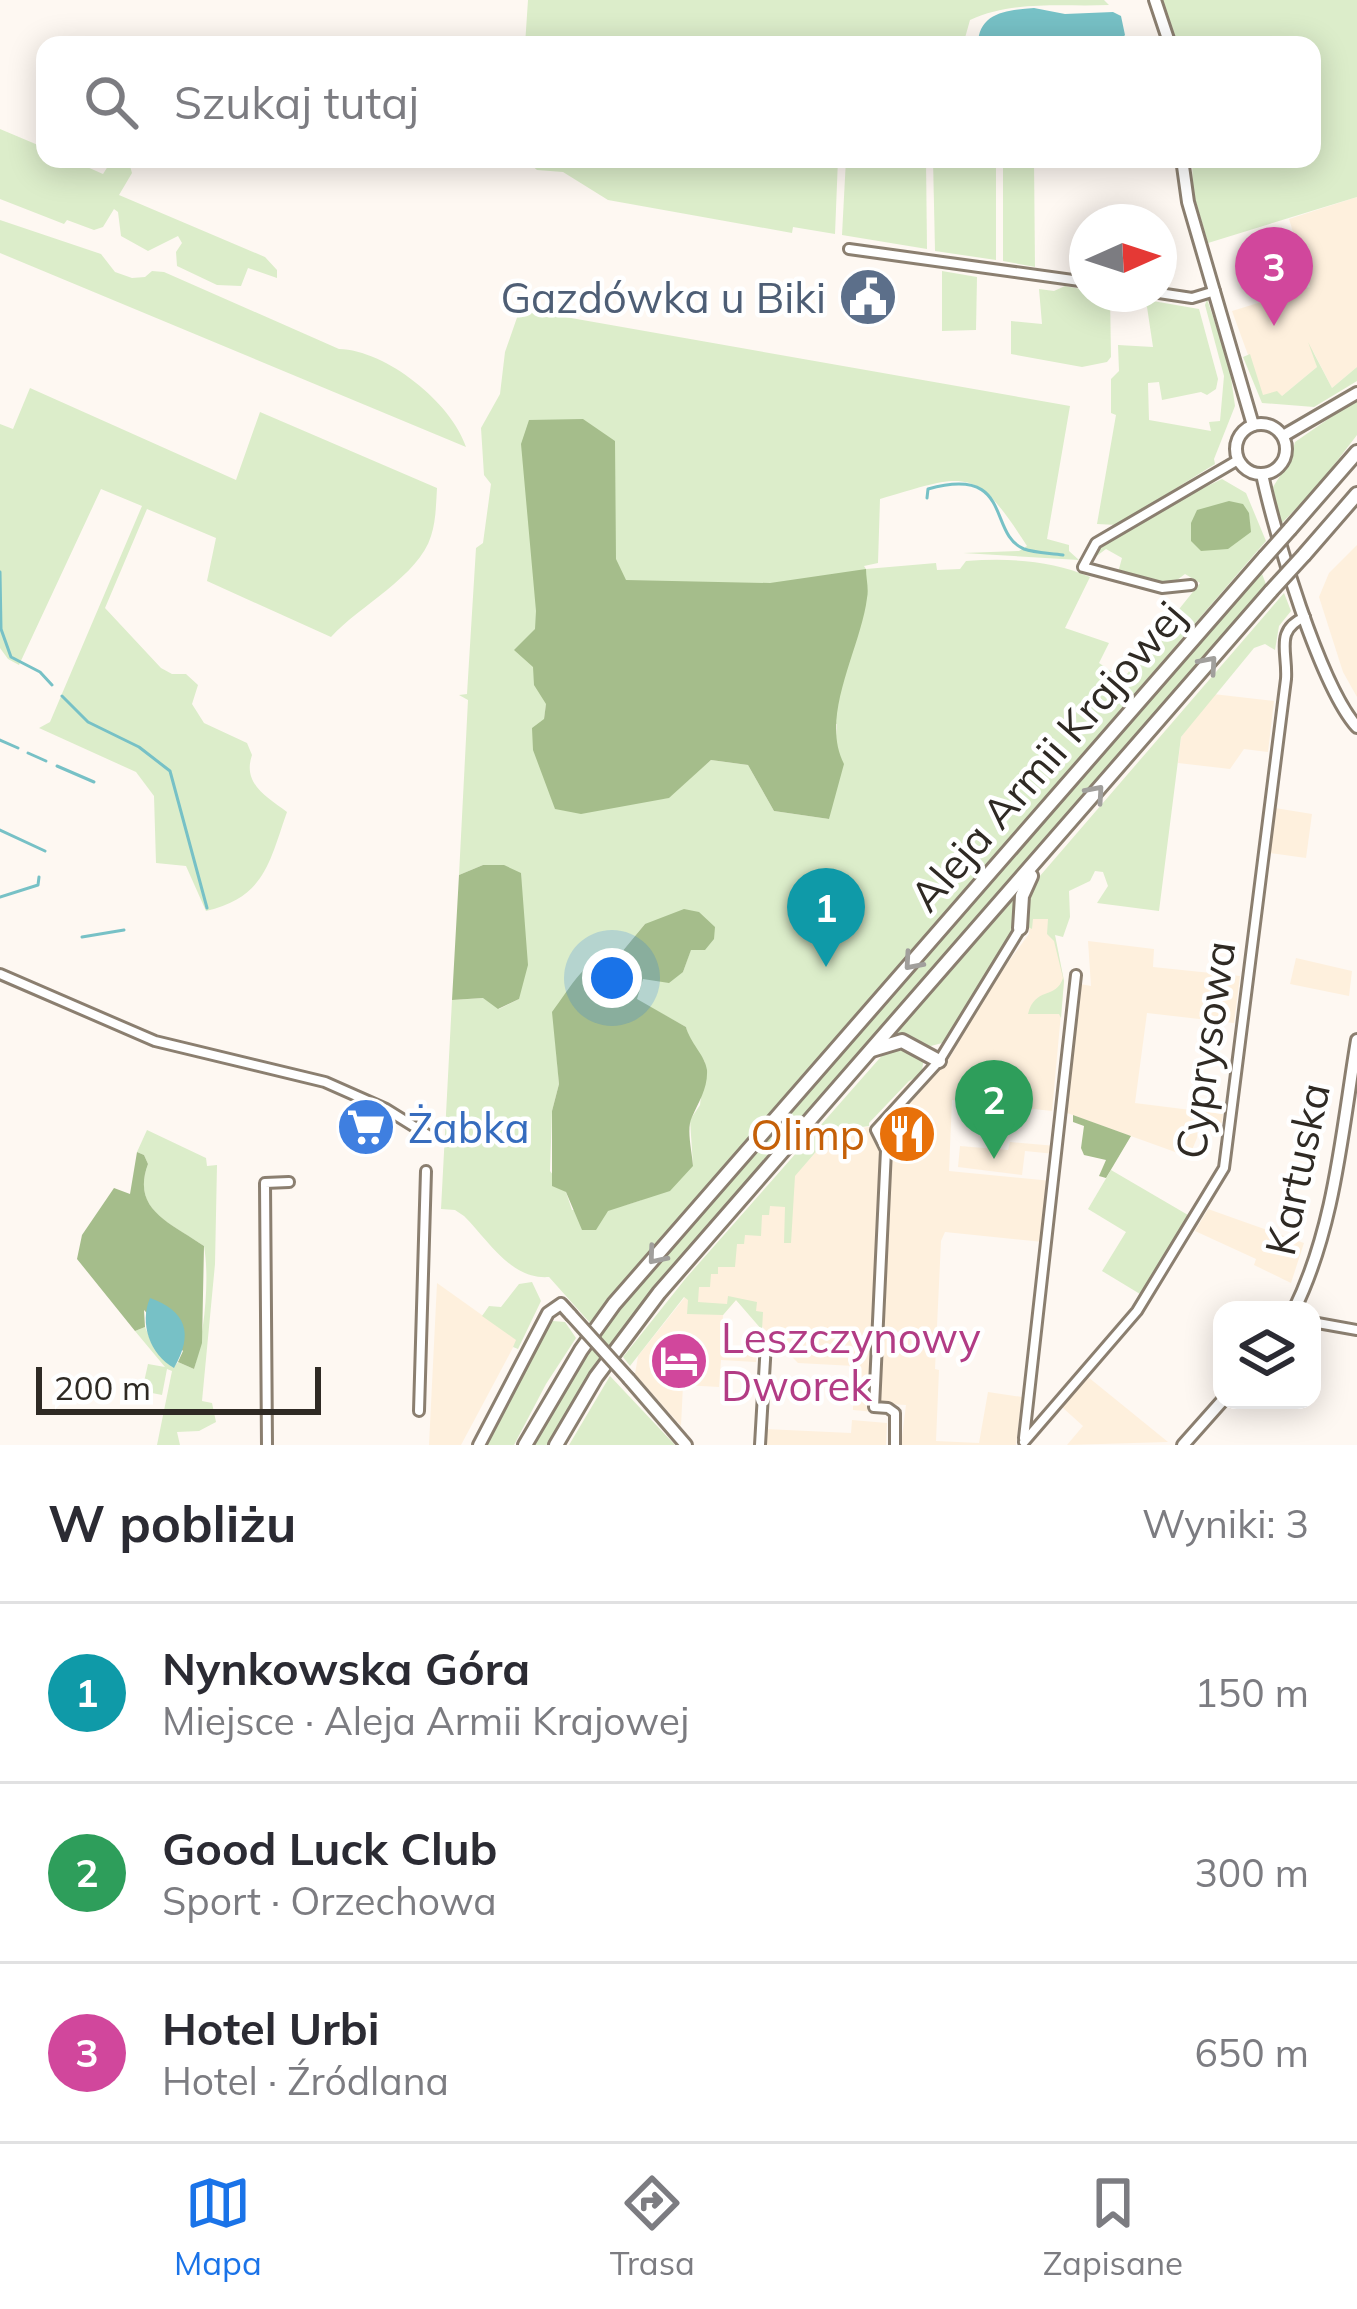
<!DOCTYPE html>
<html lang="pl">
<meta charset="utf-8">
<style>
:root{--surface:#fff;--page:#f2f2f3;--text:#2b2b33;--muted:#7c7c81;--line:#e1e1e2;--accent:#1a73e8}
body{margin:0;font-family:Mulish,sans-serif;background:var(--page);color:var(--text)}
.controls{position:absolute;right:36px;bottom:36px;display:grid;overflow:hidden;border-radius:24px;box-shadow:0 6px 30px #0003}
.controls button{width:108px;height:108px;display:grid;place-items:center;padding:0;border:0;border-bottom:3px solid var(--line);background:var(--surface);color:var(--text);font:60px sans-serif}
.compass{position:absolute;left:1069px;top:204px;width:108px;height:108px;border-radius:50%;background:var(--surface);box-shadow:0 6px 30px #0003;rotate:87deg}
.scale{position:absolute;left:36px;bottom:30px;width:285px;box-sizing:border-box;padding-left:12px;border:6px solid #2f2a24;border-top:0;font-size:33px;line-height:42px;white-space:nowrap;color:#2f2a24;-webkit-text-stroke:9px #fff;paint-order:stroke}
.you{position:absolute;left:612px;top:978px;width:42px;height:42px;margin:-30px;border:9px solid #fff;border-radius:50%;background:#1a73e8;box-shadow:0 0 0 18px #1a73e833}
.badge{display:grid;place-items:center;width:78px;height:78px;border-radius:50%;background:var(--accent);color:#fff;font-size:39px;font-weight:700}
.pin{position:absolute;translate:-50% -99px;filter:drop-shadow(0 3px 6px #0008)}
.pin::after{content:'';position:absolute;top:63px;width:42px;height:36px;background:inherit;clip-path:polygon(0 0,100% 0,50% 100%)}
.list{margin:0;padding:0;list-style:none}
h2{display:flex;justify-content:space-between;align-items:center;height:156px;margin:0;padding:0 48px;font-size:51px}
h2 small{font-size:39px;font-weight:400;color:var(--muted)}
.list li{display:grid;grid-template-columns:78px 1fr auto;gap:36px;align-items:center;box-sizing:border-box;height:180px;padding:0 48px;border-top:3px solid var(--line)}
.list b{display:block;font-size:45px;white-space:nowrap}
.list p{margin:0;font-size:39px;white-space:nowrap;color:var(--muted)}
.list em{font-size:39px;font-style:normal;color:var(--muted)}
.icon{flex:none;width:66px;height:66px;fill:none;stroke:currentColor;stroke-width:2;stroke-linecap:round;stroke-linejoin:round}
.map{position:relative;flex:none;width:1357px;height:1445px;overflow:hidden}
.search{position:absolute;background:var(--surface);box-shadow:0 6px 30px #0003;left:36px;right:36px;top:36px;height:132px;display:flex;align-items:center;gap:30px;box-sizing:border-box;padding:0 42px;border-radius:24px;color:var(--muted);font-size:45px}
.sheet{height:696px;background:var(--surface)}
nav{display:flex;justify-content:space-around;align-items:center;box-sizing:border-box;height:168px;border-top:3px solid var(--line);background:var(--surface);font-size:33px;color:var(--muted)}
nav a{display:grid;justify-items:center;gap:6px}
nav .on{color:var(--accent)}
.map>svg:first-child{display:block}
</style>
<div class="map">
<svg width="1357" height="1445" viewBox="0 0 1357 1445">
<rect width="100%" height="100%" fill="#fef8f2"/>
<!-- built -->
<g fill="#fef0dd">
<path d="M 1357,197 L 1357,367 L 1332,388 L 1313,351 L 1317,367 L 1282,396 L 1263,396 L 1232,311 L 1310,287 L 1289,219 Z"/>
<path d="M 1357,545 L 1357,697 L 1343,672 L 1319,597 L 1329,573 Z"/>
<path d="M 1213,694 L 1274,701 L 1268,752 L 1244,749 L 1230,769 L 1178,763 L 1181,737 Z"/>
<path d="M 1275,808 L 1312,814 L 1306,858 L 1270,853 Z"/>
<path d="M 1050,913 L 1064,981 L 1052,1111 L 952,1100 L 949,1171 L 1052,1181 L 1043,1242 L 945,1232 L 941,1241 L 935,1369 L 939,1370 L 936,1441 L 979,1443 L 988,1392 L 1022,1397 L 1016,1445 L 901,1445 L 906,1405 L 887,1404 L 886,1413 L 853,1410 L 854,1366 L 798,1363 L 736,1300 L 723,1315 L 721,1350 L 757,1353 L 756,1362 L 721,1360 L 719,1387 L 683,1385 L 681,1426 L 635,1374 L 638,1356 L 685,1297 L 835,1131 L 870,1127 L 910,1081 L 946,1064 L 997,977 L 1029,934 L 1030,914 Z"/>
<path d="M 1088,941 L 1154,949 L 1153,967 L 1240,976 L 1234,1023 L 1147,1013 L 1135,1103 L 1223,1114 L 1222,1123 L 1198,1117 L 1197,1138 L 1189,1157 L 1067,1113 L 1080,984 L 1091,986 Z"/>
<path d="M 1296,958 L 1352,971 L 1349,996 L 1290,984 Z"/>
<path d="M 1010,1142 L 1056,1146 L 1055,1154 L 1025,1151 L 1022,1175 L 958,1167 L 960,1146 L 1008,1150 Z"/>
<path d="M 1208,1209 L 1304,1243 L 1291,1283 L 1254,1265 L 1256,1259 L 1195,1231 Z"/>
<path d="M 437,1283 L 517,1340 L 461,1445 L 429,1445 Z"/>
<path d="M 1088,1377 L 1168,1442 L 1067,1445 L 1083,1426 L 1062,1407 Z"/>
<path d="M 852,1420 L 887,1423 L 886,1445 L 765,1445 L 765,1429 L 851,1433 Z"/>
</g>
<!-- green -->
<g fill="#dcedca" fill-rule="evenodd">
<path d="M 528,0 L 1104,0 L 1109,5 C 1061,7 1012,0 970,20 L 963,45 L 525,45 Z"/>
<path d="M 1160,0 L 1357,0 L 1357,197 L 1208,243 L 1193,192 L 1192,159 L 1312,159 L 1312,45 L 1177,45 Z"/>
<path d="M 0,129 L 45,148 L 45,159 L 69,159 L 103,174 L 110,163 L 130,166 L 132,173 L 119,195 L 265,257 L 277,270 L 277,278 L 248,268 L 241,286 L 217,285 L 177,266 L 176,252 L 182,243 L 178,236 L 148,251 L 121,236 L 118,212 L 114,209 L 103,227 L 94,230 L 67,220 L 64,224 L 0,199 Z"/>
<path d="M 524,159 L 838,159 L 835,234 L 793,227 L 792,233 L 608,200 L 563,172 L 537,170 Z"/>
<path d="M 846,159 L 926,159 L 927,249 L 842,235 Z"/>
<path d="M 933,159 L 996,160 L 996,260 L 935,251 Z"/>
<path d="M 1003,159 L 1034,159 L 1035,267 L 1003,261 Z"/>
<path d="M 0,220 L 101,254 L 115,272 L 132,278 L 145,277 L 152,271 L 164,272 L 339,349 C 386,350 452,403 466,447 L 0,253 Z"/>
<path d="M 942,271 L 977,277 L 976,330 L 942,331 Z"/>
<path d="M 1065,286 L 1087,290 L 1087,294 L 1110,294 L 1111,357 L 1107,362 L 1082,367 L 1011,354 L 1011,321 L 1042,324 L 1039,289 L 1054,291 Z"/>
<path d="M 1118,295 L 1199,309 L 1218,379 L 1216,389 L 1207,395 L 1201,392 L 1162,400 L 1159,382 L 1148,383 L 1149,420 L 1211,431 L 1209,422 L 1220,421 L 1224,376 L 1205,305 L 1207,299 L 1229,364 L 1235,406 L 1214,459 L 1215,464 L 1117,525 L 1097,524 L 1116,415 L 1111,413 L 1111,379 L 1119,371 L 1118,345 L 1153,347 L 1147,307 L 1118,302 Z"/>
<path d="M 520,309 L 1070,406 L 1047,539 L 1069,545 L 1069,551 L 1079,560 L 963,553 L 1019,551 L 1027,546 C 975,465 968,473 880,499 L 878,563 L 864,566 L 866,569 L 936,563 L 937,570 L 960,569 L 966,561 C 1009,558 1051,560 1090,577 L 1065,628 L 1109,643 L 1099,663 L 1123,679 L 1200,583 L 1185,574 L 1173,583 L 1117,576 L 1122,558 L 1106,549 L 1094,558 L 1099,549 L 1161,508 L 1222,479 L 1246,493 L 1266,541 L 591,1324 L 549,1277 C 511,1280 489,1241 464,1216 L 455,1210 L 441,1209 L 452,1000 L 484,998 L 499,1009 L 519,999 L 504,865 L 483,865 L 459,875 L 468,700 L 459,695 L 467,694 L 476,548 L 483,543 L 491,484 L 484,475 L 481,428 L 500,394 L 505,352 ZM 546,705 L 837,724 L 829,819 L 774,811 L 748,765 L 711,760 L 668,798 L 555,809 L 544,719 ZM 645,924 L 691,949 L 683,972 L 643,979 L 637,988 L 637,1000 L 686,1027 L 690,1042 L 705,1062 L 700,1105 L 690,1120 L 693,1165 C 659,1201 620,1211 572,1210 L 566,1192 L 550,1171 L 552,1111 L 559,1084 L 553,1012 L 589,964 L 621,953 Z"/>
<path d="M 1308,342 L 1332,388 L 1357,367 L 1357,381 L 1314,407 L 1262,403 L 1243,357 L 1250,354 L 1263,395 L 1277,391 L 1282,396 L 1317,367 Z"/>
<path d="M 30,388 L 236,480 L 260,412 L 437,488 C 436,504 436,521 431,536 C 419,576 359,606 331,637 L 207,581 L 216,538 L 147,509 L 105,608 L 161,668 L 172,674 L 186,674 L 198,685 L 192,704 L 204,723 L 247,743 L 252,755 C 242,784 267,797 287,812 C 269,863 265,897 206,911 L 186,866 L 156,863 L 154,796 L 136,772 L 39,728 L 50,722 L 142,506 L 101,489 L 19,665 L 8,659 L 0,648 L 0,424 L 13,429 Z"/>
<path d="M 1357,399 L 1357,435 L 1317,487 L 1280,525 L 1273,487 L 1290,460 L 1295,442 Z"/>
<path d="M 1261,571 L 1267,587 L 625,1324 L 566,1412 L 549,1445 L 532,1445 L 579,1362 L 663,1256 Z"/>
<path d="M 1284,593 L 1291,611 L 1279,626 L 1275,650 L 1265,644 L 1254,648 L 1181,737 L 1159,911 L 1097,903 L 1108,886 L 1103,872 L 1095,871 L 1090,881 L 1069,891 L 1070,917 L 1063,937 L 1055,935 L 1064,981 L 1061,1018 L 1059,1014 L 1028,1014 C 1035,986 1056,1000 1063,978 L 1054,941 L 1047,934 L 1048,919 L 1033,919 L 1032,929 L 1028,927 L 1025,901 L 1033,884 Z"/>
<path d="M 1014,899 L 1013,932 L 946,1042 L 927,1047 L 894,1036 Z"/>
<path d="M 904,1046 L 924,1059 L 921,1075 L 909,1081 L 869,1123 L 869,1126 L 834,1131 L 795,1176 L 791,1243 L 784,1243 L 785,1207 L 770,1206 L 769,1215 L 762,1215 L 761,1236 L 745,1235 L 744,1244 L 737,1244 L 735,1267 L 718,1267 L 718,1274 L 711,1274 L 710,1287 L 699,1287 L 698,1302 L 727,1304 L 728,1296 L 757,1302 L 756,1311 L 763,1312 L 762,1330 L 736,1300 L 723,1315 L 687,1314 L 688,1300 L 684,1297 L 630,1366 L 623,1357 L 686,1278 L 886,1051 Z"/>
<path d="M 147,1130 L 206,1158 L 207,1166 L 217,1165 L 215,1264 L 202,1401 L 212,1403 L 216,1422 L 199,1431 L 177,1432 L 180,1445 L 157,1445 L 172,1371 L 167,1369 L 162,1395 L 142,1391 L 148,1364 L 165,1367 L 135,1331 L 145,1327 L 152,1343 L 174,1367 L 178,1362 L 194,1369 C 204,1335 210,1281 204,1246 C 169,1222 131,1210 148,1164 L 144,1155 L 137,1152 Z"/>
<path d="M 1111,1170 L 1188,1215 L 1140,1294 L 1102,1271 L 1126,1232 L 1088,1209 Z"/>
<path d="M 532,1282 L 541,1301 L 518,1349 L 513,1347 L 516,1340 L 482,1316 L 489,1306 L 501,1307 L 519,1284 Z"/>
<path d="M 553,1321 L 565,1322 L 576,1338 L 546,1384 L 514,1445 L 486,1445 L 540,1333 Z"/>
<path d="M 610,1376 L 675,1445 L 569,1445 Z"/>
</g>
<!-- forest -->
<g fill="#a5bd8b">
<path d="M 583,419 L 615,441 L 616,559 L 626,580 L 770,583 L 866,569 C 866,578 869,589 867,598 C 861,648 819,716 844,764 L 829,819 L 774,811 L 748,765 L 711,760 L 669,798 L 581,814 L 555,809 L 533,750 L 532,728 L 544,719 L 546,704 L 534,685 L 533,667 L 514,650 L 535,629 L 536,611 L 521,444 L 529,420 Z"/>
<path d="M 1229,501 L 1243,504 L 1249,513 L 1251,532 L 1228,549 L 1201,551 L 1191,541 L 1191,523 L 1197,510 Z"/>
<path d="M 483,865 L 504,865 L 521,873 L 528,965 L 519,999 L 498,1009 L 483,998 L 452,1000 L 459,875 Z"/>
<path d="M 684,909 L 699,912 L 715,927 L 714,939 L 705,950 L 691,950 L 683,972 L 669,983 L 643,979 L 637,999 L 686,1027 C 690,1043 705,1055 707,1070 C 708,1088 699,1101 692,1117 C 686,1129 692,1151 693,1166 L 670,1191 L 608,1211 L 596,1230 L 582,1230 L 566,1192 L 552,1186 L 552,1111 L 559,1084 L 552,1012 C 571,987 588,952 621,953 L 645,924 Z"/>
<path d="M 1073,1115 L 1131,1136 L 1106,1178 L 1099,1176 L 1106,1160 L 1084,1155 L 1081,1148 L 1084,1126 L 1073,1122 Z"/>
<path d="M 137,1152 L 144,1155 L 148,1164 C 131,1210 170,1222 204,1246 L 202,1343 L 194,1369 L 178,1362 L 183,1351 L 144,1310 L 145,1327 L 135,1331 L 77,1259 L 82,1235 L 114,1188 L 130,1194 Z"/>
</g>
<!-- water -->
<g fill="#77c1c6">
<path d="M 1034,8 L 1065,14 L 1113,12 L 1121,16 L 1125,35 L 1117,45 L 978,45 C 978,12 1008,10 1034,8 Z"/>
<path d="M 150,1298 C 186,1311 194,1333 174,1368 C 150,1355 139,1323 150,1298 Z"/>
</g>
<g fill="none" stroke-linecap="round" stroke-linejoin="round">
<!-- stream -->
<g stroke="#77c1c6" stroke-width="3">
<path d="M 927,498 L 928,489 C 1014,465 987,534 1024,549 C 1035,553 1051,553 1063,555"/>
<path d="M 0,572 L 1,629 L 11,657 L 40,672 L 52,685"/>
<path d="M 62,696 L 88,722 L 139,747 L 170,771 L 207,908"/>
<path d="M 0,740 L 18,748"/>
<path d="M 28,753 L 46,761"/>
<path d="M 57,766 L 94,782"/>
<path d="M 0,830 L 45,851"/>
<path d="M 0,897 L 38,885 L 39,877"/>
<path d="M 82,937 L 124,930"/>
</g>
<defs>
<g id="street">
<path d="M 849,249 L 1087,282"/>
<path d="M 1159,293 L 1192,298 L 1215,291"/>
<path d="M 1191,585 L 1162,588 L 1083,567 L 1096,543 L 1238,460"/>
<path d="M 0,974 L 155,1041 L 325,1082 L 386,1109 L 431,1137"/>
<path d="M 1312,1322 L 1357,1330"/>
<path d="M 419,1411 L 426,1171"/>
<path d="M 1024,1438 L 1076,975"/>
<path d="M 1024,1442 L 1137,1311 L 1224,1168 L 1286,679 C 1288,652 1274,630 1305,617"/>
<path d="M 267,1445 L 265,1183 L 289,1182"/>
<path d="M 760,1445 L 766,1343"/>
<path d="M 895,1445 L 895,1413 L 888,1408 L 874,1407 L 886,1150 L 876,1130 L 939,1061 L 1020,929"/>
</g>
<g id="secondary">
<path d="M 1155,0 L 1170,45"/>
<path d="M 1182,159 L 1188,202 L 1253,425"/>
<circle cx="1261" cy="449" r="25"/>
<path d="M 1283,436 L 1357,393"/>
<path d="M 1262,474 C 1274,532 1320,686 1357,727"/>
<path d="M 1294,1310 C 1335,1227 1342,1130 1357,1040"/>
<path d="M 629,1379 L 686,1445"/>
<path d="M 479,1445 L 548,1313 L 561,1304 L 571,1315"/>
<path d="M 1183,1445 L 1223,1400"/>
</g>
<g id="primary">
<path d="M 1290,529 L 1357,452"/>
<path d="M 1304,555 L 1357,494"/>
<path d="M 1020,928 L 1022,896 L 1031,876"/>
<path d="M 872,1050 L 902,1041 L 939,1061"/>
<path d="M 525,1445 L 581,1350 L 614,1304 L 1265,557"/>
<path d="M 556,1445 L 596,1377 L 659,1293 L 1271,591"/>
</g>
</defs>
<!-- street casing -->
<use href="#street" stroke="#8b7f70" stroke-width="14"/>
<!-- secondary casing -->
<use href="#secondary" stroke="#8b7f70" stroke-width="16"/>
<!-- primary casing -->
<use href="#primary" stroke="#8b7f70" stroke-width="18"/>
<!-- street -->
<use href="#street" stroke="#fff" stroke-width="8"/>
<!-- secondary -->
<use href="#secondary" stroke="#fff" stroke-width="10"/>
<!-- primary -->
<use href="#primary" stroke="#fff" stroke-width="12"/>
<defs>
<path id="secondary-bridge" d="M 571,1315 L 629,1379"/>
<g id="primary-bridge">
<path d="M 1265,557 L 1290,529"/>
<path d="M 1271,591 L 1304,555"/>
</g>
</defs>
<!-- secondary-bridge casing -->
<use href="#secondary-bridge" stroke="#8b7f70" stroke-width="16" stroke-linecap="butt"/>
<!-- primary-bridge casing -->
<use href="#primary-bridge" stroke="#8b7f70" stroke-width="18" stroke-linecap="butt"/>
<!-- secondary-bridge -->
<use href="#secondary-bridge" stroke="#fff" stroke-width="10"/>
<!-- primary-bridge -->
<use href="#primary-bridge" stroke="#fff" stroke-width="12"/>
</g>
<!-- one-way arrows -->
<defs><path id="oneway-chevron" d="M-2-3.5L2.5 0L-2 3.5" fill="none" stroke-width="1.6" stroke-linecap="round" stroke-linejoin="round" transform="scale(3)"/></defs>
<g stroke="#a19f9c">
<use href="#oneway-chevron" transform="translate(1209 664) rotate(-49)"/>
<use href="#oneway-chevron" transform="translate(1096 793) rotate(-49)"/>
<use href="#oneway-chevron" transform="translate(912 962) rotate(131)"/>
<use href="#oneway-chevron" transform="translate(656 1256) rotate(130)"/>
</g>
<!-- icons -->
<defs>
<symbol id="civic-disc" viewBox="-11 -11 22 22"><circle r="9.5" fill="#5c6f8a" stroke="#fff"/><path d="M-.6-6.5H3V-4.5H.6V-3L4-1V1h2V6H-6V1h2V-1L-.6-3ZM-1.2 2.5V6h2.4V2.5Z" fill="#fff"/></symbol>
<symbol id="supermarket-disc" viewBox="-11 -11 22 22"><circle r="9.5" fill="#3f7fe0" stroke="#fff"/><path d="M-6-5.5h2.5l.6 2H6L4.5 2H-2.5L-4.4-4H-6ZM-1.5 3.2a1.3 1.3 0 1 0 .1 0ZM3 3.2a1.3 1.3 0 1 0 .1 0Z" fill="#fff"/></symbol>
<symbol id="restaurant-disc" viewBox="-11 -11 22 22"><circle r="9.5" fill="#e8710a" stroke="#fff"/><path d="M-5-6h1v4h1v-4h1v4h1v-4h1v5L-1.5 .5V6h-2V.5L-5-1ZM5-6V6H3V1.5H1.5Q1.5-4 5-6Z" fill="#fff"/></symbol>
<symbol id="hotel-disc" viewBox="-11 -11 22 22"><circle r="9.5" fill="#d1479c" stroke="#fff"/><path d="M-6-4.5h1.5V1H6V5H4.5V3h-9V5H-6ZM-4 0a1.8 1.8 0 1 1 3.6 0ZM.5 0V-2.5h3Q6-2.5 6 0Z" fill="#fff"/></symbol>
</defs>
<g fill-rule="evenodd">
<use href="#civic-disc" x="835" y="264" width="66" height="66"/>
<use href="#supermarket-disc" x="333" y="1094" width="66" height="66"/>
<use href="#restaurant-disc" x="874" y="1101" width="66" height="66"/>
<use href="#hotel-disc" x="646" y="1328" width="66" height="66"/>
</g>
<g text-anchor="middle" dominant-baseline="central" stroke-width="9" stroke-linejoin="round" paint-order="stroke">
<!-- service labels -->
<g font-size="42" fill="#4e5e75" stroke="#fff" text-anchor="end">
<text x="826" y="297">Gazdówka u Biki</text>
</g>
<!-- street labels -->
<g font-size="42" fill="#2f2a24" stroke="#fff">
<text transform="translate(1047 756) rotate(-49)">Aleja Armii Krajowej</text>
<text transform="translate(1205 1050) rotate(-82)">Cyprysowa</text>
<text transform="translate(1297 1169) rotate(-78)">Kartuska</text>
</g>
<!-- shop labels -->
<g font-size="42" fill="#366cbe" stroke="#fff" text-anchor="start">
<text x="408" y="1127">Żabka</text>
</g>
<!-- food labels -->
<g font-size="42" fill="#c56008" stroke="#fff" text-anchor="end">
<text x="865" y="1134">Olimp</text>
</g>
<!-- hotel labels -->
<g font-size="42" fill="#b23c85" stroke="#fff" text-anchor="start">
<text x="721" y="1337">Leszczynowy<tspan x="721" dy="48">Dworek</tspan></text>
</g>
</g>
</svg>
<div class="controls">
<button><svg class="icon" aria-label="layers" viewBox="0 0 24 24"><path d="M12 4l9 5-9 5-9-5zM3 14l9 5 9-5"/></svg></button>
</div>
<svg class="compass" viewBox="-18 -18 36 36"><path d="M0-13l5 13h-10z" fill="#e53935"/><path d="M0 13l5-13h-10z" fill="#7c7c81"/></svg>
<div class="scale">200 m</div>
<div class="you"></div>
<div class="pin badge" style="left:826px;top:967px;background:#0f9aa8">1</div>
<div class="pin badge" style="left:994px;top:1159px;background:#2e9e5b">2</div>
<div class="pin badge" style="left:1274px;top:326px;background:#d1479c">3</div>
<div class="search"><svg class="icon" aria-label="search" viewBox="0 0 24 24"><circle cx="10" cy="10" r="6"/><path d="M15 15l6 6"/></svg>Szukaj tutaj</div>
</div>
<section class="sheet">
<h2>W pobliżu<small>Wyniki: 3</small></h2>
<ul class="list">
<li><span class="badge" style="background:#0f9aa8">1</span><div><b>Nynkowska Góra</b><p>Miejsce · Aleja Armii Krajowej</p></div><em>150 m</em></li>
<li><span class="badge" style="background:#2e9e5b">2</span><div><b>Good Luck Club</b><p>Sport · Orzechowa</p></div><em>300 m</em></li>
<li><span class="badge" style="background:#d1479c">3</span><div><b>Hotel Urbi</b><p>Hotel · Źródlana</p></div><em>650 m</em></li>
</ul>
</section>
<nav>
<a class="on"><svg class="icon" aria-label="map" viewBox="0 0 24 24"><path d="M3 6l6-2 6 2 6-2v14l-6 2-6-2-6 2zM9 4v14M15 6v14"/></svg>Mapa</a>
<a><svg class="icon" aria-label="directions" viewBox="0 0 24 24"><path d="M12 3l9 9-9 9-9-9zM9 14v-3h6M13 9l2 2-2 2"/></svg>Trasa</a>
<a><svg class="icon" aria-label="saved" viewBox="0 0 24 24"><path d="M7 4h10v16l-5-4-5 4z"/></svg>Zapisane</a>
</nav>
